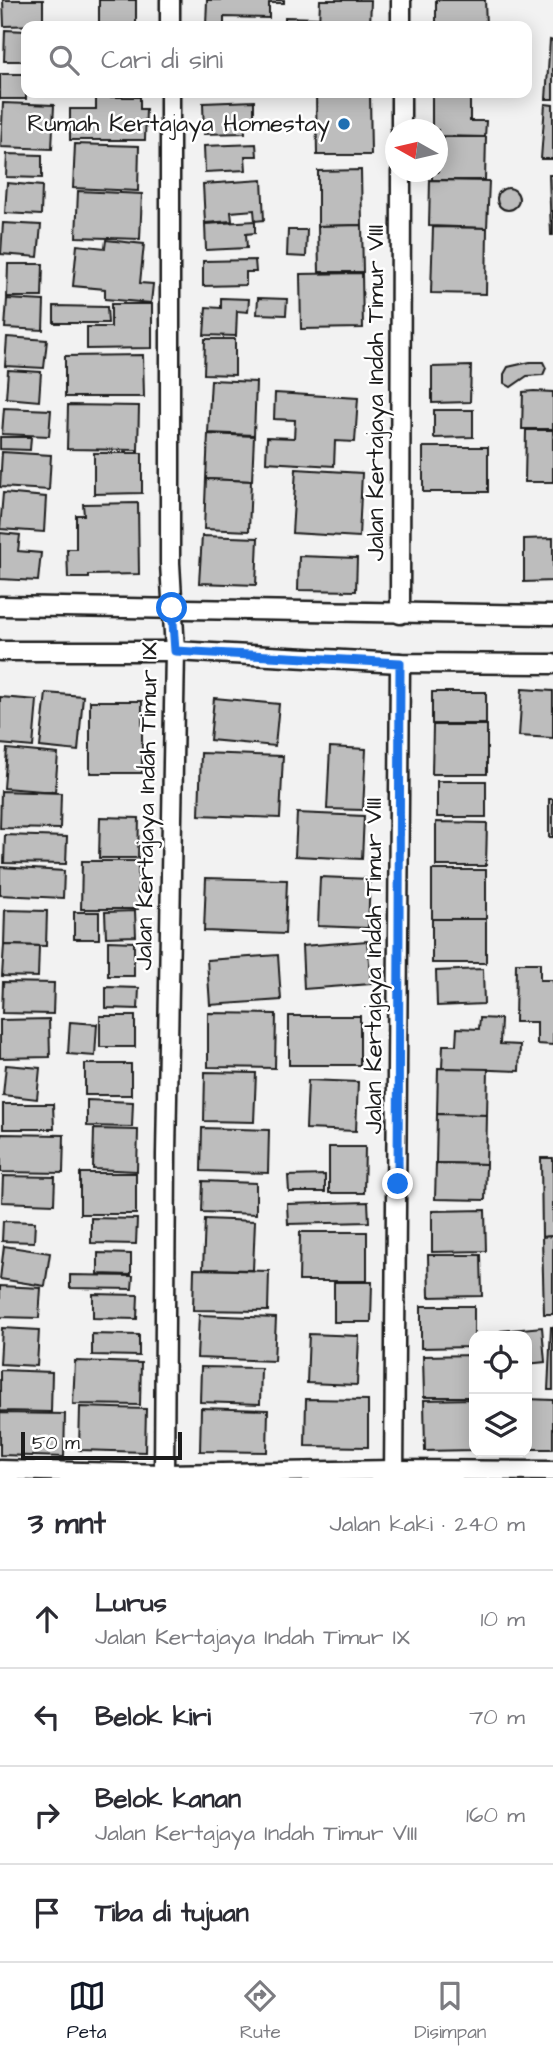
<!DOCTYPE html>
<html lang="id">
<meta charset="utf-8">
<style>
:root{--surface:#fff;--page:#f7f7f7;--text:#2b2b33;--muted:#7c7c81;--line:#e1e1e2;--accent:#111827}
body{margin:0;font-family:"Architects Daughter",sans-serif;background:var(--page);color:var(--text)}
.controls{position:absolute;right:21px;bottom:21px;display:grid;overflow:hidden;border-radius:14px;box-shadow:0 4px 18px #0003}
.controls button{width:63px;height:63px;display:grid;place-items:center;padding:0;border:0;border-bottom:2px solid var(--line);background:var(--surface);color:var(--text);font:35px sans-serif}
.compass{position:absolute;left:385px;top:119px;width:63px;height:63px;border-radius:50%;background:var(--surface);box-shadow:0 4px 18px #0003;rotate:278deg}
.scale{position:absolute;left:21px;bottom:18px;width:161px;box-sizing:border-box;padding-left:7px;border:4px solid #1c1c1c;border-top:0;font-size:19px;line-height:24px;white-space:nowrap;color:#1c1c1c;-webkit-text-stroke:5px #fff;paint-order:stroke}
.stop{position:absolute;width:21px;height:21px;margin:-16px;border:5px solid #1a73e8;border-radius:50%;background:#fff}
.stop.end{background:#1a73e8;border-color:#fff;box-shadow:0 2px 7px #0008}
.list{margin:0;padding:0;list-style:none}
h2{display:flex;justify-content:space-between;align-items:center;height:91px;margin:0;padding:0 28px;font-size:30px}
h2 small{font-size:23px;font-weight:400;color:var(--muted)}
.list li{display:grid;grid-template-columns:46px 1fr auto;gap:21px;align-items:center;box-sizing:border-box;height:98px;padding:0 28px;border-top:2px solid var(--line)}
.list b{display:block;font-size:26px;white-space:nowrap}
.list p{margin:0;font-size:23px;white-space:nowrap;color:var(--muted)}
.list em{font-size:23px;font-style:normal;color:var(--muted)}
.icon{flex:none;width:38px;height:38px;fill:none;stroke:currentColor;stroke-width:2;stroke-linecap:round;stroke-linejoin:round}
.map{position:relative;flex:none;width:553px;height:1478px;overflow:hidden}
.search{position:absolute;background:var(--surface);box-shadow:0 4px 18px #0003;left:21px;right:21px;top:21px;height:77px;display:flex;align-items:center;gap:18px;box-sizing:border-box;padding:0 24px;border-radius:14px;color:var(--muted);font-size:26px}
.sheet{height:483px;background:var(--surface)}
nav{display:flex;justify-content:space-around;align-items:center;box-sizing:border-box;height:98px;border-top:2px solid var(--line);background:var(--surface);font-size:19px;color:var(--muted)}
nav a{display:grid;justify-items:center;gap:4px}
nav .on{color:var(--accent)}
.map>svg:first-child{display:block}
</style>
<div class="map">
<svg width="553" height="1478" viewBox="0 0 553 1478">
<rect width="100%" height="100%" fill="#f2f2f2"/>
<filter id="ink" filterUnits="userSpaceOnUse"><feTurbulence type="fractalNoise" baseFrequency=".0143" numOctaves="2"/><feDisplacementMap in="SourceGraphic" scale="14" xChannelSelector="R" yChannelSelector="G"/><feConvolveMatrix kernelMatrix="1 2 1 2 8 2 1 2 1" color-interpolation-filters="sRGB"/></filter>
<g filter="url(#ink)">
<!-- building -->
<g fill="#bdbdbd" stroke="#1c1c1c" stroke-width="2">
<path d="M 3,0 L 43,0 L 43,25 L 4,26 Z"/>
<rect x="99" y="0" width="37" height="26"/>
<path d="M 207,0 L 284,0 L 284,3 L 269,3 L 269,18 L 224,17 L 224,26 L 206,26 Z"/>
<path d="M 320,0 L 371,0 L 370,26 L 319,26 Z"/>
<path d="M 436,0 L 485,0 L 486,26 L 436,26 Z"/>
<path d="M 285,17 L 318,18 L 318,26 L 285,26 Z"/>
<path d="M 5,30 L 26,31 L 26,61 L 4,61 Z"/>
<path d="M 550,40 L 553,41 L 553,99 L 546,99 Z"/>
<rect x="0" y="74" width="26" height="25"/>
<path d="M 316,93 L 370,93 L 371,155 L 317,155 Z"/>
<path d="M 432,93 L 470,93 L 470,121 L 486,121 L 485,137 L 438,136 L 438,130 L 432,130 Z"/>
<path d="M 96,97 L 140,97 L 140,109 L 146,109 L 145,140 L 70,140 L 70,109 L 96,109 Z"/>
<path d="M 254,101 L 254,117 L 244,117 L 245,133 L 204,134 L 203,103 Z"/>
<path d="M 3,103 L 54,105 L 52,149 L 1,147 Z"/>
<path d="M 545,104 L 553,105 L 553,159 L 541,159 Z"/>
<path d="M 438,137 L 486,137 L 485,180 L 432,180 L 432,172 L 438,172 Z"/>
<path d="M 75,144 L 139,146 L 138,191 L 73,188 Z"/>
<path d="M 256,144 L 257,156 L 245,156 L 246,170 L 205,172 L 204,146 Z"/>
<path d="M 7,154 L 42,155 L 42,178 L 6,177 Z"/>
<path d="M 361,170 L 362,225 L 318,226 L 318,171 Z"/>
<path d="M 549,175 L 553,175 L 553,235 L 551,235 Z"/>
<path d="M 262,180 L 264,220 L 255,221 L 254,210 L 231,212 L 232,221 L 205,223 L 203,184 Z"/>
<path d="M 430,180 L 489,181 L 487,228 L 429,226 Z"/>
<path d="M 7,183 L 42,186 L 41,215 L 5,213 Z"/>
<circle cx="508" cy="199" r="11"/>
<path d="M 78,191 L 142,194 L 140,239 L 76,237 Z"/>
<path d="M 255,221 L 255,233 L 246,234 L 247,248 L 206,250 L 205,224 Z"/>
<path d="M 3,223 L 41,225 L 38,257 L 1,254 Z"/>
<path d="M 362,225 L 363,272 L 319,272 L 318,226 Z"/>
<path d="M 433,227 L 487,228 L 486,294 L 431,293 Z"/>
<path d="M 288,230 L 307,230 L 306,257 L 287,256 Z"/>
<path d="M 106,240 L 144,244 L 140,283 L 153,284 L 151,303 L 105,299 L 105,289 L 73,286 L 77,245 L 105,248 Z"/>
<path d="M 255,260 L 256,272 L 246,272 L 246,285 L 203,286 L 203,261 Z"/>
<path d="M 8,264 L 43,264 L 42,297 L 7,297 Z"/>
<path d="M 362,273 L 363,328 L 301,329 L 300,274 Z"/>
<path d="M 221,298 L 249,299 L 248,312 L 237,311 L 236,336 L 204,335 L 206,307 L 221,308 Z"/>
<path d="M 258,298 L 287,299 L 286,315 L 257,314 Z"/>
<path d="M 7,299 L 44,301 L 43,330 L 5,328 Z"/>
<path d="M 111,304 L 152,304 L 152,348 L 87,349 L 87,327 L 111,327 Z"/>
<path d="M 54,306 L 107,307 L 108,323 L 54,323 Z"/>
<path d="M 7,337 L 47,340 L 44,368 L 5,366 Z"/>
<path d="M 205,339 L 235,339 L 235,375 L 204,374 Z"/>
<path d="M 143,355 L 144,397 L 65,397 L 65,356 Z"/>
<path d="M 530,362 L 543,362 L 546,368 L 543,375 L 527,376 L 511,387 L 504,383 L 504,374 L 508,367 Z"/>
<path d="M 471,366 L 470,402 L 432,403 L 432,367 Z"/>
<path d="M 8,370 L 41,372 L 39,401 L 6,398 Z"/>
<path d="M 211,380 L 256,382 L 254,435 L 208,433 Z"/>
<path d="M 534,391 L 553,392 L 553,429 L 522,429 L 523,392 Z"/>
<path d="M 275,393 L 358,398 L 355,442 L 335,441 L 334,466 L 266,462 L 267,437 L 294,438 L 295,420 L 274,419 Z"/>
<path d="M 68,405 L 139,406 L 138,450 L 67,449 Z"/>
<path d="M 4,408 L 51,410 L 49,436 L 2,434 Z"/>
<path d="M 434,410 L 473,410 L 473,437 L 434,438 Z"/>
<path d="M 526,430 L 553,430 L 553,482 L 525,482 Z"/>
<path d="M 208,434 L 254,436 L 252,481 L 206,479 Z"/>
<path d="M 0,437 L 31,437 L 30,450 L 0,449 Z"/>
<rect x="423" y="447" width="65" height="45"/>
<path d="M 2,452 L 51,455 L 49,490 L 0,487 Z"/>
<path d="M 94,453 L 142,453 L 142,493 L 94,494 Z"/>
<path d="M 296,469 L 362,473 L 359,537 L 292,533 Z"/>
<path d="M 206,479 L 251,481 L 249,531 L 204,529 Z"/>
<path d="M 3,493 L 46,497 L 44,532 L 0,529 Z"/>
<path d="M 138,503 L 139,574 L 89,575 L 89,578 L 68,578 L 67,549 L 76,549 L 76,515 L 84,515 L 83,504 Z"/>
<path d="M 0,533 L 20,535 L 18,551 L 41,553 L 38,581 L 0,579 Z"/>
<path d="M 202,536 L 258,538 L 256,585 L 199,583 Z"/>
<path d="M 553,538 L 553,581 L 524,582 L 524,539 Z"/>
<path d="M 299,556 L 357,558 L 356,591 L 298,590 Z"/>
<path d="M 522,689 L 553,691 L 553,738 L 519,736 Z"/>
<rect x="432" y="692" width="54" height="32"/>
<path d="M 46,693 L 83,696 L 78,751 L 40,747 Z"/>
<path d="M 0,697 L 37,700 L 33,747 L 0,744 Z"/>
<path d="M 214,698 L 279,704 L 275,746 L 210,740 Z"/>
<rect x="90" y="701" width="52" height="72"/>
<path d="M 433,725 L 487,725 L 487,774 L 432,774 Z"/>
<path d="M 330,747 L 366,749 L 363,810 L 327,809 Z"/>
<path d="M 7,749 L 58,754 L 55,792 L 4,788 Z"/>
<path d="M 201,753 L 283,756 L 280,818 L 199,815 Z"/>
<rect x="437" y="781" width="49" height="36"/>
<path d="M 1,791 L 61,793 L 60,829 L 0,828 Z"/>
<rect x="549" y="799" width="4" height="38"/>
<path d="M 297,813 L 364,816 L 362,859 L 295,856 Z"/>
<path d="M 100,817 L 139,818 L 138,858 L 99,858 Z"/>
<path d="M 436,822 L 487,823 L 486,866 L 436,866 Z"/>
<path d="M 5,835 L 67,837 L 66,864 L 4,863 Z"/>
<path d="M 82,861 L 138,861 L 138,909 L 81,909 Z"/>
<path d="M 0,867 L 64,871 L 63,898 L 0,895 Z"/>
<rect x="432" y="870" width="54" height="49"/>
<path d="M 320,877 L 370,879 L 368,928 L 318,926 Z"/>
<path d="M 206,878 L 287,880 L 285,934 L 204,931 Z"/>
<path d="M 5,910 L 47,911 L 46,946 L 4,945 Z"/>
<path d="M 135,911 L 136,936 L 106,937 L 105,912 Z"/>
<rect x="74" y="912" width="25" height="27"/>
<rect x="432" y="919" width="54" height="44"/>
<path d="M 108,941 L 134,942 L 134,976 L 108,976 Z"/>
<path d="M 367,941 L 371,984 L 304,989 L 302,946 Z"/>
<path d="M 4,945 L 39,946 L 38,977 L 2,976 Z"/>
<path d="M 278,955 L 281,1000 L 210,1005 L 207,960 Z"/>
<path d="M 516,963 L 540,963 L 540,980 L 553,980 L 553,1045 L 537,1044 L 537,1022 L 515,1022 Z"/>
<path d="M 483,969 L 484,1004 L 437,1006 L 436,971 Z"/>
<path d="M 3,982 L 54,983 L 53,1014 L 2,1013 Z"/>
<path d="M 106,987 L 139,988 L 138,1009 L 106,1008 Z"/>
<path d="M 208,1013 L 276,1014 L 275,1068 L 208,1067 Z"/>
<rect x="100" y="1016" width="35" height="31"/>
<rect x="289" y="1016" width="71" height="49"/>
<path d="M 480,1018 L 501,1019 L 500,1044 L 520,1045 L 519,1071 L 442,1068 L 443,1045 L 456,1045 L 457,1028 L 479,1029 Z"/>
<path d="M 49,1019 L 50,1057 L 0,1058 L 0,1020 Z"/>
<path d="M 70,1022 L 97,1024 L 95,1056 L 68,1054 Z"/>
<rect x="85" y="1064" width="46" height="31"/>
<path d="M 6,1065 L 40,1068 L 37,1099 L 3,1095 Z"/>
<path d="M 438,1068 L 488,1069 L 487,1115 L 437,1114 Z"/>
<path d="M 205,1072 L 256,1073 L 254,1122 L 204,1121 Z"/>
<path d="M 308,1080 L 358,1082 L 356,1131 L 306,1129 Z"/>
<path d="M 87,1100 L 133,1102 L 132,1127 L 87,1126 Z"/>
<path d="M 3,1104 L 53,1104 L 54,1129 L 3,1129 Z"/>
<path d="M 437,1114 L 487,1115 L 486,1164 L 436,1163 Z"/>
<path d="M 202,1128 L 269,1130 L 268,1173 L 201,1171 Z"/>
<path d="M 94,1129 L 138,1130 L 137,1171 L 93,1169 Z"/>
<path d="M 1,1134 L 64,1135 L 63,1173 L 1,1172 Z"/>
<path d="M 329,1147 L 365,1147 L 364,1193 L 329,1193 Z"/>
<path d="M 541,1158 L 553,1158 L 553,1236 L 542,1237 Z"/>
<path d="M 436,1163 L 486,1164 L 485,1200 L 435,1199 Z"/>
<rect x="80" y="1173" width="56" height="41"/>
<path d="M 325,1175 L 325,1192 L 289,1192 L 288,1176 Z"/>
<path d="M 3,1176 L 55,1177 L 54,1204 L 2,1202 Z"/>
<path d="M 203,1181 L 256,1183 L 256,1214 L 202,1212 Z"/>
<path d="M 368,1202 L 369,1222 L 288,1224 L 287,1204 Z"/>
<path d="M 485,1210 L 486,1251 L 432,1252 L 432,1211 Z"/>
<path d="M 91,1218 L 137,1219 L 136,1244 L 91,1243 Z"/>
<path d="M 205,1219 L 255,1221 L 253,1270 L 203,1269 Z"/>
<path d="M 3,1221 L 35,1222 L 34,1242 L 2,1241 Z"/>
<path d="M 300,1232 L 367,1232 L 367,1281 L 299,1281 Z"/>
<path d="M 553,1236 L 553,1314 L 544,1314 L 542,1237 Z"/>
<path d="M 4,1246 L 50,1253 L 45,1286 L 0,1279 Z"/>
<path d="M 98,1253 L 131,1254 L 131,1275 L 98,1274 Z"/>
<path d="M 428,1255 L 481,1255 L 482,1296 L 429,1297 Z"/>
<path d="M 194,1269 L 269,1271 L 268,1311 L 193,1310 Z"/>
<path d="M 70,1275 L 133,1276 L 132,1289 L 70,1288 Z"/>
<path d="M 334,1282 L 372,1282 L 371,1322 L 334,1322 Z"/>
<path d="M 0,1286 L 41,1288 L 39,1318 L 0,1317 Z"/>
<path d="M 93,1294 L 138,1295 L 137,1319 L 93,1318 Z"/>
<path d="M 421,1306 L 474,1306 L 474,1347 L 421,1348 Z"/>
<path d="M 199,1315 L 276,1318 L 274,1361 L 197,1358 Z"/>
<path d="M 542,1327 L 545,1362 L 527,1364 L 527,1336 L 502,1336 L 501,1331 Z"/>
<path d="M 551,1327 L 553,1327 L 553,1390 L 548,1390 Z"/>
<path d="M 2,1328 L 39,1330 L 37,1366 L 0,1364 Z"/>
<path d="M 92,1334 L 139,1335 L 139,1356 L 92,1355 Z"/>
<path d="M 309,1334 L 359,1336 L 357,1385 L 307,1383 Z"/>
<path d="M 474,1355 L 474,1397 L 424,1397 L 423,1356 Z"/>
<path d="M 75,1361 L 141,1363 L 140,1405 L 73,1404 Z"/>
<path d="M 201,1367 L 261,1368 L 260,1404 L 200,1402 Z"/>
<path d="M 0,1370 L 52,1372 L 51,1412 L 0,1411 Z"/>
<path d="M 306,1399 L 368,1400 L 368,1447 L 305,1446 Z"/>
<path d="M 474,1399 L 474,1450 L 425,1451 L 424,1400 Z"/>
<path d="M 527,1399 L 553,1400 L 553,1449 L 527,1449 Z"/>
<path d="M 80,1407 L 146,1409 L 145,1452 L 79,1450 Z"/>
<path d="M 201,1408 L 268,1410 L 267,1452 L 200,1451 Z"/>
<path d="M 0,1413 L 65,1414 L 64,1457 L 0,1455 Z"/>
</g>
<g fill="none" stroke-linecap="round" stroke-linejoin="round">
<defs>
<g id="street">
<path d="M 170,0 L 170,26"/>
<path d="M 401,26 L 401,0"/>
<path d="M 401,130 L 401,93"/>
<path d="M 0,606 L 553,615"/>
<path d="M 400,614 L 401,172"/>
<path d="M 0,651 L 175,651 L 400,663 L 553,664"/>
<path d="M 0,1470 L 164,1474 L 394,1470 L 553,1471"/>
<path d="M 164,1478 L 166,1154 L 175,651 L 170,563 L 170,93"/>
<path d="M 394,1478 L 400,663"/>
</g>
</defs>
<!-- street casing -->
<use href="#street" stroke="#1c1c1c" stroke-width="23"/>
<!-- street -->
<use href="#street" stroke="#fff" stroke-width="18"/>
</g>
</g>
<g fill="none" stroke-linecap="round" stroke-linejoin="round" filter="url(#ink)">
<!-- route -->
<path stroke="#1a73e8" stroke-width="9" d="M 172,608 L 175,651 L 400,663 L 398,1184"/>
</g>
<!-- markers -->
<circle fill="#1f6fb2" stroke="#fff" stroke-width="2.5" cx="344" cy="124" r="7"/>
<g text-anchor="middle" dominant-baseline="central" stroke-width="5" stroke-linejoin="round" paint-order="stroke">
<!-- poi labels -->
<g font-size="24" fill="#1c1c1c" stroke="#fff" text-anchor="end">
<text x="330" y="124">Rumah Kertajaya Homestay</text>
</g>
<!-- street labels -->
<g font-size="24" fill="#1c1c1c" stroke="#fff">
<text transform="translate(376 393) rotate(-90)">Jalan Kertajaya Indah Timur VIII</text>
<text transform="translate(147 806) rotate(-89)">Jalan Kertajaya Indah Timur IX</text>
<text transform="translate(374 966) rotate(-90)">Jalan Kertajaya Indah Timur VIII</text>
</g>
</g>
</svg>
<div class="controls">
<button><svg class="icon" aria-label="locate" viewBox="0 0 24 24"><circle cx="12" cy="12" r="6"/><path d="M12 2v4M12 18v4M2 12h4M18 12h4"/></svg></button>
<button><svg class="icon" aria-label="layers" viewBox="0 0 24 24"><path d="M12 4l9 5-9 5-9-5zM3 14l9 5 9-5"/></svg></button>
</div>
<svg class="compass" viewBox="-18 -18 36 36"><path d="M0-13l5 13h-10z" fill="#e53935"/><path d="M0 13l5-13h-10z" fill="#7c7c81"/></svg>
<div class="scale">50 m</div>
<div class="stop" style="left:172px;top:608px"></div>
<div class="stop end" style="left:398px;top:1184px"></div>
<div class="search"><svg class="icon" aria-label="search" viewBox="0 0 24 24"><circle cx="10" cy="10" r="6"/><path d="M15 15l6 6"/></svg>Cari di sini</div>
</div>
<section class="sheet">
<h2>3 mnt<small>Jalan kaki · 240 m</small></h2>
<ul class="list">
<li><svg class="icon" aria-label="ahead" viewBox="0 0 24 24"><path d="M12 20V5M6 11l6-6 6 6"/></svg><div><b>Lurus</b><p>Jalan Kertajaya Indah Timur IX</p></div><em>10 m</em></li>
<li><svg class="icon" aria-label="left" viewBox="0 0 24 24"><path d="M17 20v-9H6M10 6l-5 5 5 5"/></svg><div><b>Belok kiri</b></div><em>70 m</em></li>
<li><svg class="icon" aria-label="right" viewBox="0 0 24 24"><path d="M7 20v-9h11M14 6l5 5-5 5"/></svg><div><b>Belok kanan</b><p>Jalan Kertajaya Indah Timur VIII</p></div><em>160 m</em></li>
<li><svg class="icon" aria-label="arrive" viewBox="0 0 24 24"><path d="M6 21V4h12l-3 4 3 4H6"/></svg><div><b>Tiba di tujuan</b></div></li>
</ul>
</section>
<nav>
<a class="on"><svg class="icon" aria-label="map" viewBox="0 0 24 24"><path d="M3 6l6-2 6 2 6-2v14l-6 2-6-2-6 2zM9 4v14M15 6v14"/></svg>Peta</a>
<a><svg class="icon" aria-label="directions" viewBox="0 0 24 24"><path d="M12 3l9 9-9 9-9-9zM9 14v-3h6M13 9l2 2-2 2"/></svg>Rute</a>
<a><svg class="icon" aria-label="saved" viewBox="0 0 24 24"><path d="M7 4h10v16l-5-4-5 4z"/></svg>Disimpan</a>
</nav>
